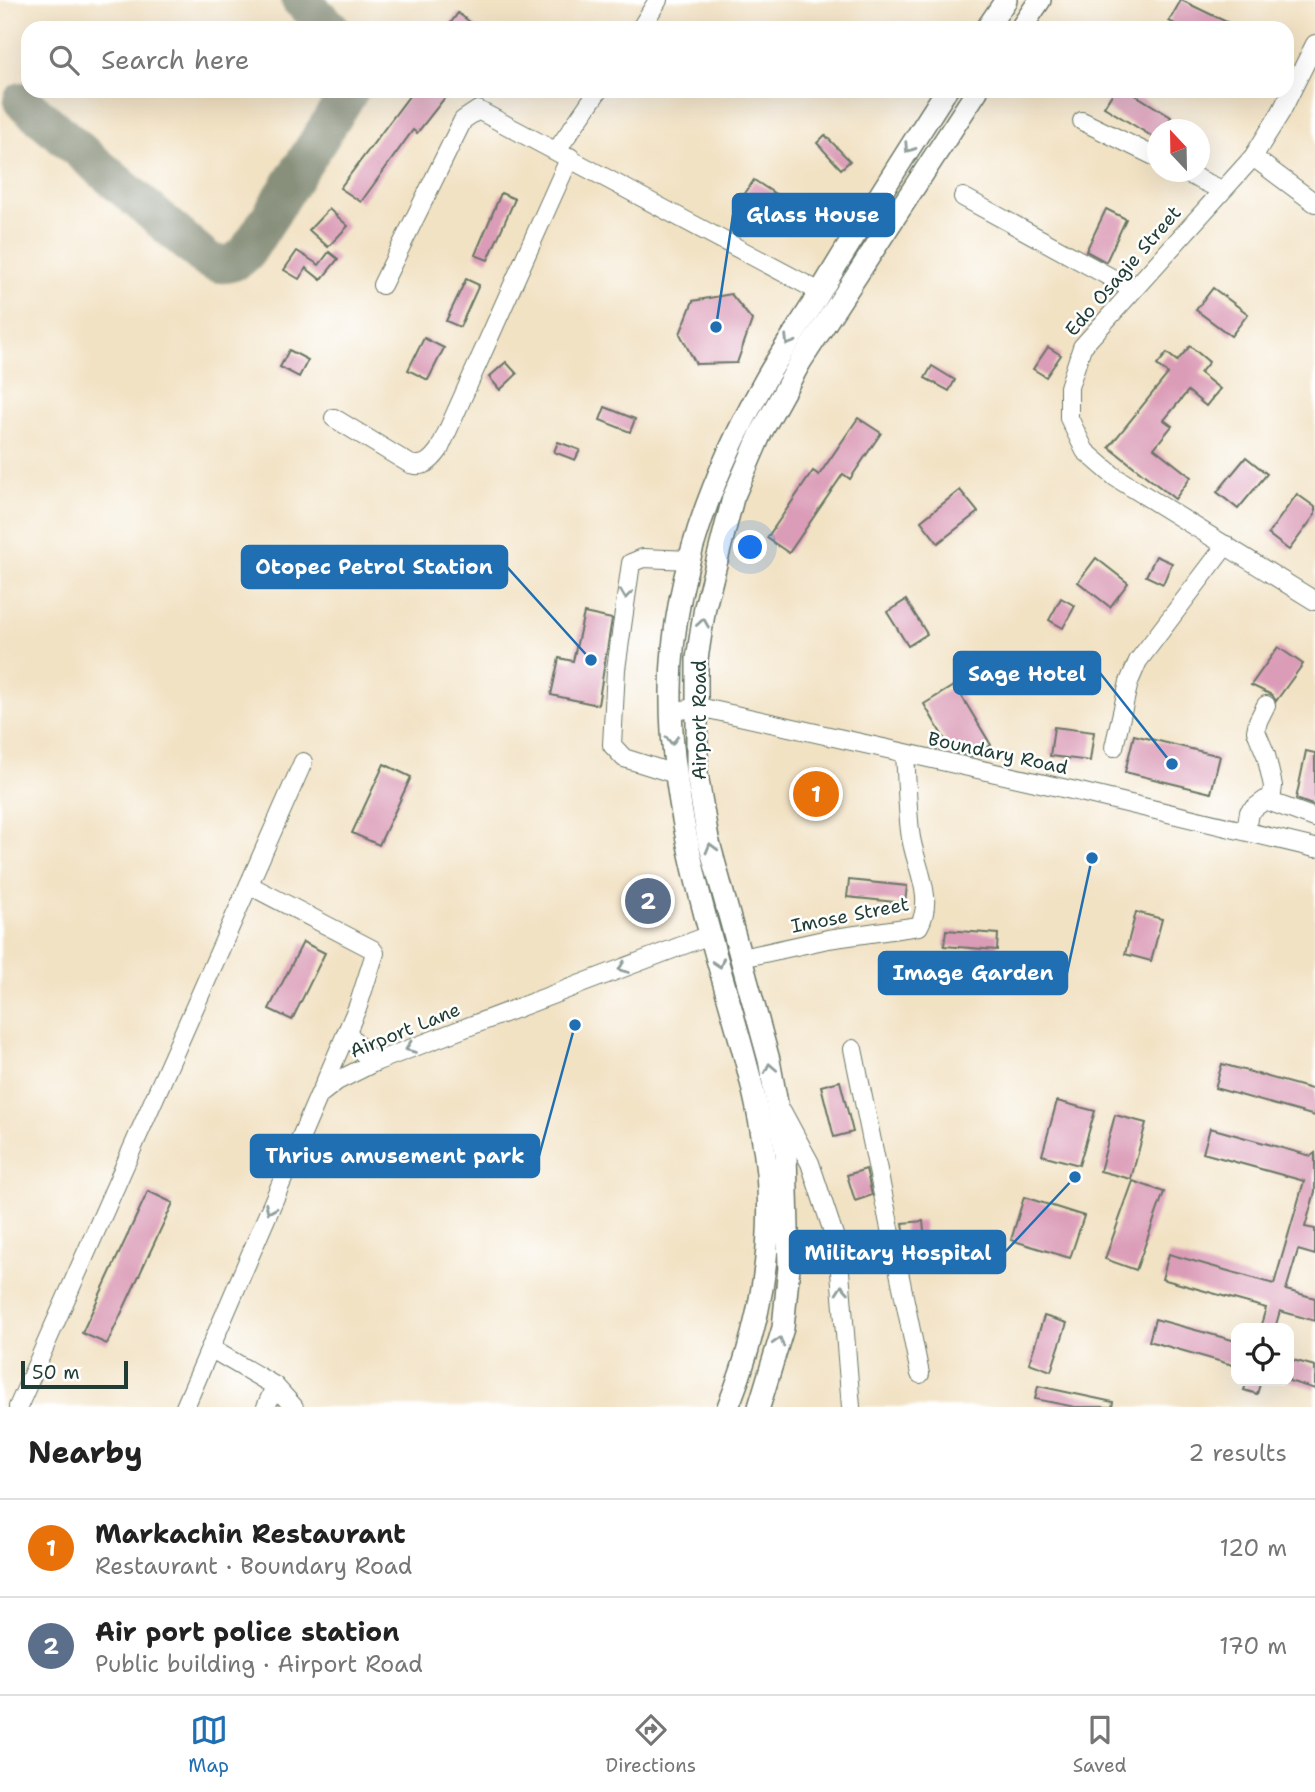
<!DOCTYPE html>
<meta charset="utf-8">
<style>
:root{--surface:#fff;--page:#f2f2f2;--text:#222;--muted:#767676;--line:#e0e0e0;--accent:#1f6fb2}
body{margin:0;font-family:"Shantell Sans",sans-serif;background:var(--page);color:var(--text)}
.controls{position:absolute;right:21px;bottom:21px;display:grid;overflow:hidden;border-radius:14px;box-shadow:0 7px 28px #0002}
.controls button{width:63px;height:63px;display:grid;place-items:center;padding:0;border:0;border-bottom:2px solid var(--line);background:var(--surface);color:var(--text);font:35px sans-serif}
.compass{position:absolute;left:1147px;top:119px;width:63px;height:63px;border-radius:50%;background:var(--surface);box-shadow:0 7px 28px #0002;rotate:338deg}
.scale{position:absolute;left:21px;bottom:18px;width:107px;box-sizing:border-box;padding-left:7px;border:4px solid #1f3d34;border-top:0;font-size:19px;line-height:24px;white-space:nowrap;color:#1f3d34;-webkit-text-stroke:5px #fff;paint-order:stroke}
.you{position:absolute;left:751px;top:548px;width:24px;height:24px;margin:-18px;border:5px solid #fff;border-radius:50%;background:#1a73e8;box-shadow:0 0 0 10px #1a73e833}
.badge{display:grid;place-items:center;width:46px;height:46px;border-radius:50%;background:var(--accent);color:#fff;font-size:23px;font-weight:700}
.pin{position:absolute;translate:-50% -50%;border:4px solid #fff;box-shadow:0 2px 7px #0006}
.list{margin:0;padding:0;list-style:none}
h2{display:flex;justify-content:space-between;align-items:center;height:91px;margin:0;padding:0 28px;font-size:30px}
h2 small{font-size:23px;font-weight:400;color:var(--muted)}
.list li{display:grid;grid-template-columns:46px 1fr auto;gap:21px;align-items:center;box-sizing:border-box;height:98px;padding:0 28px;border-top:2px solid var(--line)}
.list b{display:block;font-size:26px;white-space:nowrap}
.list p{margin:0;font-size:23px;white-space:nowrap;color:var(--muted)}
.list em{font-size:23px;font-style:normal;color:var(--muted)}
.icon{flex:none;width:38px;height:38px;fill:none;stroke:currentColor;stroke-width:2;stroke-linecap:round;stroke-linejoin:round}
.map{position:relative;flex:none;width:1315px;height:1407px;overflow:hidden}
.search{position:absolute;background:var(--surface);box-shadow:0 7px 28px #0002;left:21px;right:21px;top:21px;height:77px;display:flex;align-items:center;gap:18px;box-sizing:border-box;padding:0 24px;border-radius:21px;color:var(--muted);font-size:26px}
.sheet{height:287px;background:var(--surface)}
nav{display:flex;justify-content:space-around;align-items:center;box-sizing:border-box;height:98px;border-top:2px solid var(--line);background:var(--surface);font-size:19px;color:var(--muted)}
nav a{display:grid;justify-items:center;gap:4px}
nav .on{color:var(--accent)}
.map>svg:first-child{display:block}
</style>
<div class="map">
<svg width="1315" height="1407" viewBox="0 0 1315 1407">
<rect width="100%" height="100%" fill="#fff"/>
<filter id="ink" filterUnits="userSpaceOnUse"><feTurbulence type="fractalNoise" baseFrequency=".0143" numOctaves="2"/><feDisplacementMap in="SourceGraphic" scale="14" xChannelSelector="R" yChannelSelector="G"/><feConvolveMatrix kernelMatrix="1 2 1 2 8 2 1 2 1" color-interpolation-filters="sRGB"/></filter>
<filter id="wash" filterUnits="userSpaceOnUse"><feTurbulence type="fractalNoise" baseFrequency=".00686" numOctaves="4" result="noise"/><feDisplacementMap in="SourceGraphic" scale="28" xChannelSelector="R" yChannelSelector="G"/><feGaussianBlur stdDeviation="1.57" result="paint"/><feColorMatrix in="noise" values="0 0 0 0 0 0 0 0 0 0 0 0 0 0 0 0 0 1.4 0 .05"/><feComposite in="paint" operator="in"/></filter>
<g filter="url(#wash)">
<rect width="100%" height="100%" fill="#f2e2c4"/>
<g fill="none" stroke-linecap="round" stroke-linejoin="round">
<!-- taxiway -->
<g stroke="#88907c" stroke-width="38">
<path d="M 300,0 L 331,28"/>
<path d="M 22,101 L 206,259 C 221,268 235,265 247,252 L 350,91"/>
</g>
</g>
<g id="blocks">
<!-- building -->
<g fill="#db9cb7">
<path d="M 1181,0 L 1239,28 L 1183,28 L 1169,21 Z"/>
<path d="M 458,13 L 478,28 L 447,28 Z"/>
<path d="M 413,91 L 450,91 L 417,133 L 413,130 L 361,202 L 340,188 Z"/>
<path d="M 1114,91 L 1129,91 L 1171,117 L 1163,130 L 1158,130 L 1158,140 L 1104,107 Z"/>
<path d="M 825,135 L 850,161 L 841,169 L 817,143 Z"/>
<path d="M 754,180 L 788,202 L 771,227 L 738,204 Z"/>
<path d="M 501,193 L 515,199 L 488,260 L 475,255 Z"/>
<path d="M 329,209 L 348,226 L 328,247 L 309,230 Z"/>
<path d="M 1106,209 L 1126,219 L 1106,262 L 1086,251 Z"/>
<path d="M 297,251 L 319,265 L 329,252 L 338,259 L 321,280 L 306,268 L 299,279 L 284,270 Z"/>
<path d="M 466,279 L 479,285 L 460,327 L 446,321 Z"/>
<path d="M 1213,288 L 1248,314 L 1231,336 L 1196,310 Z"/>
<path d="M 731,294 L 752,320 L 737,363 L 696,364 L 680,334 L 693,301 Z"/>
<path d="M 424,338 L 444,348 L 428,380 L 408,370 Z"/>
<path d="M 1190,346 L 1209,362 L 1200,373 L 1220,389 L 1206,406 L 1188,391 L 1164,420 L 1172,426 L 1154,448 L 1191,477 L 1175,499 L 1109,447 L 1168,374 L 1157,365 L 1167,353 L 1177,361 Z"/>
<path d="M 1048,347 L 1061,355 L 1046,377 L 1033,369 Z"/>
<path d="M 289,350 L 308,360 L 299,377 L 280,367 Z"/>
<path d="M 506,362 L 517,374 L 500,390 L 489,377 Z"/>
<path d="M 932,366 L 955,380 L 949,391 L 925,378 Z"/>
<path d="M 605,407 L 635,419 L 630,432 L 600,420 Z"/>
<path d="M 858,418 L 881,433 L 850,479 L 843,474 L 789,553 L 767,538 L 813,471 L 819,475 Z"/>
<path d="M 558,442 L 580,450 L 575,460 L 554,452 Z"/>
<path d="M 1246,457 L 1267,474 L 1238,509 L 1217,492 Z"/>
<path d="M 960,490 L 978,512 L 938,543 L 921,521 Z"/>
<path d="M 1297,494 L 1315,507 L 1315,515 L 1289,550 L 1268,534 Z"/>
<path d="M 1156,556 L 1172,563 L 1163,584 L 1146,576 Z"/>
<path d="M 1096,558 L 1128,583 L 1110,607 L 1078,582 Z"/>
<path d="M 1061,598 L 1075,606 L 1063,628 L 1049,620 Z"/>
<path d="M 906,600 L 927,634 L 908,646 L 887,612 Z"/>
<path d="M 584,613 L 612,619 L 598,705 L 551,695 L 559,658 L 573,661 Z"/>
<path d="M 1278,647 L 1303,664 L 1276,701 L 1272,695 L 1251,685 Z"/>
<path d="M 955,685 L 991,745 L 972,756 L 952,752 L 924,704 Z"/>
<path d="M 1054,727 L 1094,732 L 1090,761 L 1050,756 Z"/>
<path d="M 1134,735 L 1220,756 L 1211,793 L 1125,772 Z"/>
<path d="M 1306,751 L 1315,753 L 1315,806 L 1296,799 Z"/>
<path d="M 384,764 L 411,777 L 379,845 L 352,833 Z"/>
<path d="M 849,880 L 907,886 L 905,903 L 847,897 Z"/>
<path d="M 1136,912 L 1162,919 L 1151,961 L 1125,954 Z"/>
<path d="M 946,930 L 998,934 L 997,950 L 944,946 Z"/>
<path d="M 303,942 L 325,953 L 292,1020 L 269,1009 Z"/>
<path d="M 1222,1064 L 1315,1090 L 1315,1116 L 1215,1088 Z"/>
<path d="M 840,1081 L 853,1132 L 834,1137 L 821,1086 Z"/>
<path d="M 1057,1101 L 1095,1111 L 1079,1165 L 1042,1155 Z"/>
<path d="M 1115,1115 L 1146,1123 L 1131,1179 L 1100,1171 Z"/>
<path d="M 1210,1128 L 1311,1156 L 1315,1153 L 1315,1192 L 1305,1227 L 1315,1229 L 1315,1255 L 1298,1250 L 1286,1290 L 1315,1298 L 1315,1321 L 1280,1311 L 1275,1328 L 1260,1328 L 1266,1308 L 1162,1279 L 1169,1254 L 1274,1284 L 1304,1181 L 1203,1153 Z"/>
<path d="M 866,1169 L 872,1195 L 855,1201 L 847,1175 Z"/>
<path d="M 1133,1181 L 1164,1192 L 1136,1270 L 1105,1259 Z"/>
<path d="M 148,1191 L 173,1203 L 107,1344 L 82,1333 Z"/>
<path d="M 1024,1197 L 1084,1216 L 1070,1258 L 1011,1240 Z"/>
<path d="M 923,1221 L 928,1267 L 910,1269 L 903,1223 Z"/>
<path d="M 1044,1316 L 1067,1323 L 1051,1371 L 1029,1363 Z"/>
<path d="M 1155,1319 L 1236,1341 L 1236,1366 L 1149,1341 Z"/>
<path d="M 1289,1359 L 1315,1366 L 1315,1389 L 1289,1381 Z"/>
<path d="M 1247,1381 L 1261,1381 L 1257,1394 L 1244,1390 Z"/>
<path d="M 1038,1386 L 1113,1402 L 1112,1407 L 1075,1407 L 1035,1399 Z"/>
</g>
</g>
</g>
<g filter="url(#ink)">
<use href="#blocks" fill-opacity="0" stroke="#697766" stroke-width="2"/>
<g fill="none" stroke-linecap="round" stroke-linejoin="round">
<defs>
<g id="minor">
<path d="M 641,28 L 658,0"/>
<path d="M 1315,44 L 1281,112 L 1253,157 L 1082,347 L 1069,387 L 1069,418 L 1085,451 L 1115,477 L 1315,601"/>
<path d="M 1082,121 L 1158,158"/>
<path d="M 557,150 L 598,91"/>
<path d="M 1253,157 L 1315,203"/>
<path d="M 1184,172 L 1222,190"/>
<path d="M 963,197 L 1132,289"/>
<path d="M 382,285 L 463,120 L 478,110 L 820,292"/>
<path d="M 334,418 L 410,464 C 424,468 431,461 439,450 L 570,157"/>
<path d="M 1266,705 L 1258,721 L 1256,731 L 1266,755 L 1273,786 L 1271,801"/>
<path d="M 671,712 L 699,707 L 1076,791 L 1315,848"/>
<path d="M 1114,747 L 1129,682 L 1138,661 L 1226,545"/>
<path d="M 675,774 L 624,758 L 612,745 L 616,669 L 631,563 L 643,558 L 690,560"/>
<path d="M 1246,831 L 1249,812 L 1265,800 L 1315,818"/>
<path d="M 249,885 L 372,949 L 375,953 L 358,1006 L 321,1092"/>
<path d="M 742,958 L 828,939 L 919,926 C 936,896 913,863 910,831 C 907,806 907,780 905,755"/>
<path d="M 347,1031 L 362,1052 L 375,1062"/>
<path d="M 853,1049 L 920,1374"/>
<path d="M 782,1111 L 810,1163 L 838,1247 L 851,1407"/>
<path d="M 210,1348 L 275,1386 L 266,1407"/>
<path d="M 275,1386 L 294,1407"/>
<path d="M 18,1407 L 303,762"/>
<path d="M 185,1407 L 319,1095 L 337,1081 L 375,1062 L 710,935"/>
</g>
<g id="major">
<path d="M 987,28 L 1006,0"/>
<path d="M 1021,28 L 1040,0"/>
<path d="M 728,1407 C 758,1332 774,1254 767,1173 C 759,1090 731,1013 710,934 C 688,854 670,773 671,691 C 671,582 711,477 763,384 C 780,353 801,324 819,294 C 860,225 903,158 946,91"/>
<path d="M 759,1407 L 783,1328 L 789,1267 L 786,1153 L 769,1060 L 708,839 L 697,774 L 697,659 L 705,607 L 733,498 L 761,433 L 801,361 L 977,91"/>
</g>
</defs>
<!-- minor casing -->
<use href="#minor" stroke="#697766" stroke-width="20"/>
<!-- major casing -->
<use href="#major" stroke="#697766" stroke-width="24"/>
<!-- minor -->
<use href="#minor" stroke="#fff" stroke-width="18"/>
<!-- major -->
<use href="#major" stroke="#fff" stroke-width="21"/>
</g>
<!-- one-way arrows -->
<defs><path id="oneway-chevron" d="M-2-3.5L2.5 0L-2 3.5" fill="none" stroke-width="1.6" stroke-linecap="round" stroke-linejoin="round" transform="scale(1.75)"/></defs>
<g stroke="#8f9e9a">
<use href="#oneway-chevron" transform="translate(909 148) rotate(123)"/>
<use href="#oneway-chevron" transform="translate(789 341) rotate(122)"/>
<use href="#oneway-chevron" transform="translate(626 594) rotate(98)"/>
<use href="#oneway-chevron" transform="translate(703 623) rotate(-81)"/>
<use href="#oneway-chevron" transform="translate(672 740) rotate(88)"/>
<use href="#oneway-chevron" transform="translate(711 848) rotate(-105)"/>
<use href="#oneway-chevron" transform="translate(719 963) rotate(72)"/>
<use href="#oneway-chevron" transform="translate(623 968) rotate(159)"/>
<use href="#oneway-chevron" transform="translate(410 1048) rotate(159)"/>
<use href="#oneway-chevron" transform="translate(770 1068) rotate(-101)"/>
<use href="#oneway-chevron" transform="translate(270 1209) rotate(113)"/>
<use href="#oneway-chevron" transform="translate(842 1290) rotate(-95)"/>
<use href="#oneway-chevron" transform="translate(779 1342) rotate(-74)"/>
</g>
</g>
<g text-anchor="middle" dominant-baseline="central" stroke-width="5" stroke-linejoin="round" paint-order="stroke">
<!-- street labels -->
<g font-size="19" fill="#1f3d34" stroke="#fff">
<text transform="translate(1123 271) rotate(-49)">Edo Osagie Street</text>
<text transform="translate(699 720) rotate(-90)">Airport Road</text>
<text transform="translate(998 753) rotate(12)">Boundary Road</text>
<text transform="translate(850 915) rotate(-11)">Imose Street</text>
<text transform="translate(405 1030) rotate(-22)">Airport Lane</text>
</g>
</g>
<!-- callouts -->
<path fill="none" stroke="#1f6fb2" stroke-width="2.5" d="M716 327L733 215M591 660L507 567M1172 764L1100 673M1092 858L1067 973M575 1025L539 1156M1075 1177L1005 1252"/>
<g fill="#1f6fb2" stroke="#fff" stroke-width="2.5">
<circle cx="716" cy="327" r="7"/>
<circle cx="591" cy="660" r="7"/>
<circle cx="1172" cy="764" r="7"/>
<circle cx="1092" cy="858" r="7"/>
<circle cx="575" cy="1025" r="7"/>
<circle cx="1075" cy="1177" r="7"/>
</g>
<g fill="#1f6fb2" stroke="#1f6fb2" stroke-width="2.5">
<rect x="733" y="194" width="161" height="42" rx="7"/>
<rect x="242" y="546" width="265" height="42" rx="7"/>
<rect x="954" y="652" width="146" height="42" rx="7"/>
<rect x="879" y="952" width="188" height="42" rx="7"/>
<rect x="251" y="1135" width="288" height="42" rx="7"/>
<rect x="790" y="1231" width="215" height="42" rx="7"/>
</g>
<g font-size="21" text-anchor="middle" font-weight="bold" fill="#fff">
<text x="813" y="222">Glass House</text>
<text x="374" y="574">Otopec Petrol Station</text>
<text x="1027" y="681">Sage Hotel</text>
<text x="973" y="980">Image Garden</text>
<text x="395" y="1163">Thrius amusement park</text>
<text x="898" y="1260">Military Hospital</text>
</g>
</svg>
<div class="controls">
<button><svg class="icon" aria-label="locate" viewBox="0 0 24 24"><circle cx="12" cy="12" r="6"/><path d="M12 2v4M12 18v4M2 12h4M18 12h4"/></svg></button>
</div>
<svg class="compass" viewBox="-18 -18 36 36"><path d="M0-13l5 13h-10z" fill="#e53935"/><path d="M0 13l5-13h-10z" fill="#767676"/></svg>
<div class="scale">50 m</div>
<div class="you"></div>
<div class="pin badge" style="left:816px;top:794px;background:#e8710a">1</div>
<div class="pin badge" style="left:648px;top:901px;background:#5c6f8a">2</div>
<div class="search"><svg class="icon" aria-label="search" viewBox="0 0 24 24"><circle cx="10" cy="10" r="6"/><path d="M15 15l6 6"/></svg>Search here</div>
</div>
<section class="sheet">
<h2>Nearby<small>2 results</small></h2>
<ul class="list">
<li><span class="badge" style="background:#e8710a">1</span><div><b>Markachin Restaurant</b><p>Restaurant · Boundary Road</p></div><em>120 m</em></li>
<li><span class="badge" style="background:#5c6f8a">2</span><div><b>Air port police station</b><p>Public building · Airport Road</p></div><em>170 m</em></li>
</ul>
</section>
<nav>
<a class="on"><svg class="icon" aria-label="map" viewBox="0 0 24 24"><path d="M3 6l6-2 6 2 6-2v14l-6 2-6-2-6 2zM9 4v14M15 6v14"/></svg>Map</a>
<a><svg class="icon" aria-label="directions" viewBox="0 0 24 24"><path d="M12 3l9 9-9 9-9-9zM9 14v-3h6M13 9l2 2-2 2"/></svg>Directions</a>
<a><svg class="icon" aria-label="saved" viewBox="0 0 24 24"><path d="M7 4h10v16l-5-4-5 4z"/></svg>Saved</a>
</nav>
